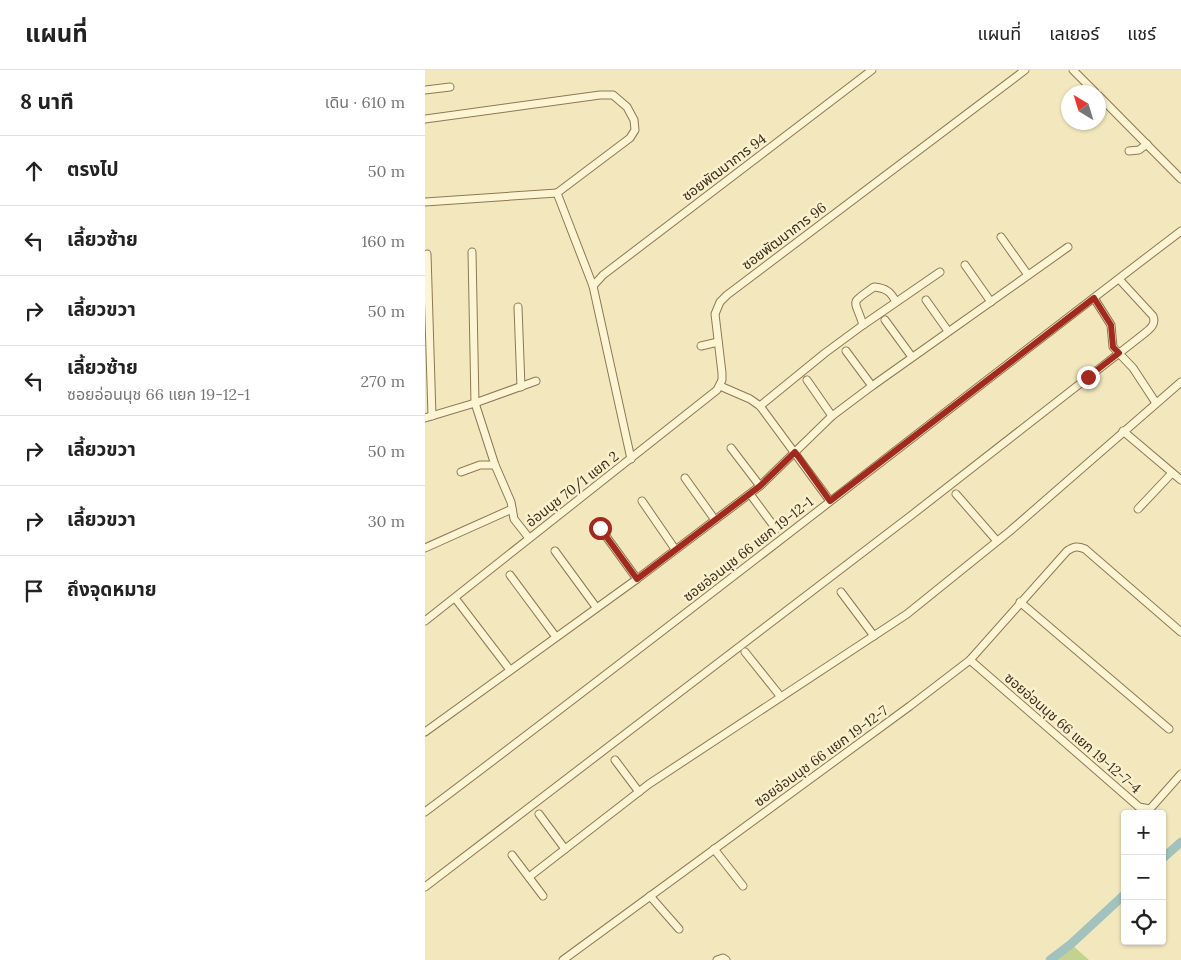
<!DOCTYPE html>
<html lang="th">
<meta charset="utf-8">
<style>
:root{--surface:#fff;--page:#f2f2f2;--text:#222;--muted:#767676;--line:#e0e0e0}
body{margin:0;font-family:Lora,"Noto Sans Thai",serif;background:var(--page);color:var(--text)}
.controls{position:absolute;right:15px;bottom:15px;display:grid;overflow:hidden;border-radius:5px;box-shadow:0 1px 4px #0004}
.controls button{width:45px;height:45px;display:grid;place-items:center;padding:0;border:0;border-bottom:1px solid var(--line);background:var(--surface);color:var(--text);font:25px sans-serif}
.compass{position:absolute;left:636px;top:15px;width:45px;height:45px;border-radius:50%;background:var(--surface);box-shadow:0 1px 4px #0004;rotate:322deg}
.stop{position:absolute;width:15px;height:15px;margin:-11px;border:4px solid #a2291e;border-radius:50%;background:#fff}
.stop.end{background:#a2291e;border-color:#fff;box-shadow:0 1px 5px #0008}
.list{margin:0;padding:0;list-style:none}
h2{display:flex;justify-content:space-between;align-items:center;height:65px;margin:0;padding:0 20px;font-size:21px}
h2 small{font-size:16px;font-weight:400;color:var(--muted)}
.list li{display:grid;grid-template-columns:32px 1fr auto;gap:15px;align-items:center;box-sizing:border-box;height:70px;padding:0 20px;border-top:1px solid var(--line)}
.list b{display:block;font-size:19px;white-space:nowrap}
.list p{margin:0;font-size:16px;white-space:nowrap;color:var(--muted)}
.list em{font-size:16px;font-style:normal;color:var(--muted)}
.icon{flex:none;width:28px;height:28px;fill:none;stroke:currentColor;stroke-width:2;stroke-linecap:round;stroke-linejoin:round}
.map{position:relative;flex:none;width:756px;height:890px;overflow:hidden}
header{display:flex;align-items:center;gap:30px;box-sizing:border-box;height:70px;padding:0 25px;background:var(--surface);border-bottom:1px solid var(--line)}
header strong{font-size:24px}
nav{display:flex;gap:28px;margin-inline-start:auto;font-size:18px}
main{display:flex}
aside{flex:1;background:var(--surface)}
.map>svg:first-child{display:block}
</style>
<header>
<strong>แผนที่</strong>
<nav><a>แผนที่</a><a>เลเยอร์</a><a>แชร์</a></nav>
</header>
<main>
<aside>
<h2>8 นาที<small>เดิน · 610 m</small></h2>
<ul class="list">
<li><svg class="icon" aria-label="ahead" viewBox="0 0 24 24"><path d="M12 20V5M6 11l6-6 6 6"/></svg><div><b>ตรงไป</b></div><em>50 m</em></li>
<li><svg class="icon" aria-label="left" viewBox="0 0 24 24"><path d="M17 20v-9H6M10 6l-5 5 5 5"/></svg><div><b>เลี้ยวซ้าย</b></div><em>160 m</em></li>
<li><svg class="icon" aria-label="right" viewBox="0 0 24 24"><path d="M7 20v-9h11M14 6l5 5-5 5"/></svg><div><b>เลี้ยวขวา</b></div><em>50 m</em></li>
<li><svg class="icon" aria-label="left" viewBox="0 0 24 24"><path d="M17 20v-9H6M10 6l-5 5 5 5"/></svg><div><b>เลี้ยวซ้าย</b><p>ซอยอ่อนนุช 66 แยก 19-12-1</p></div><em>270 m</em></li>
<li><svg class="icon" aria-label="right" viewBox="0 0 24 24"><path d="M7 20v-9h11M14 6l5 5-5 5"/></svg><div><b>เลี้ยวขวา</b></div><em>50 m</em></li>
<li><svg class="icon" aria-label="right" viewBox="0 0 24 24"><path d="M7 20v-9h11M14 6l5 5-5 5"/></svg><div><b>เลี้ยวขวา</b></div><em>30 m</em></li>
<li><svg class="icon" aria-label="arrive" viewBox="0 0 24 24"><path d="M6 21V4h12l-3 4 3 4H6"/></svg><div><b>ถึงจุดหมาย</b></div></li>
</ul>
</aside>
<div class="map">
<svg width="756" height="890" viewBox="0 0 756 890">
<rect width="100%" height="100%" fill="#f3e8bd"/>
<!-- green -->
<path fill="#c4d290" d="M 646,874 L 664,890 L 625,890 Z"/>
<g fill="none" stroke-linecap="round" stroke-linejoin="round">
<!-- canal -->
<g stroke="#a2c3bd" stroke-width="9">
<path d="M 737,789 L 756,772"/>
<path d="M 625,890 L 646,874 L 700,824"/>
</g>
<defs>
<g id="street">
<path d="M 648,0 L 670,22"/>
<path d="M 0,20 L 25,17"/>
<path d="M 674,26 L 756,109"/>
<path d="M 0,49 L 175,25 L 188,25 L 202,37 L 209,50 L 210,60 L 205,68 L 132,123 L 168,216 L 206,389"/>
<path d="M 704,81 L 714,80 L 722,74"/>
<path d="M 0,132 L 132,123"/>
<path d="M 576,167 L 603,205"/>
<path d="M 47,182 L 50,333 L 111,311"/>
<path d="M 2,184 L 7,346"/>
<path d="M 540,195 L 566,232"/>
<path d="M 168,216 L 178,205 L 447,0"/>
<path d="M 669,228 L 686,255 L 688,277 L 708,298 L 731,333"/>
<path d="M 501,230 L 523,261"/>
<path d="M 93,237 L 96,317"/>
<path d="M 460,250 L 487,287"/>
<path d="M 438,255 C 430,228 423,235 449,217 C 461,218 466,222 471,232"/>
<path d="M 276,276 L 293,272"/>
<path d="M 421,281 L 447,316"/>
<path d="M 382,310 L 407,346"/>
<path d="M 295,316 L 325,329 L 335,336 L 405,431"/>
<path d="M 335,336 L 400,283 L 438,255 L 515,202"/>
<path d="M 0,348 L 50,333 L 70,395 L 86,432 L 89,449 L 104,468"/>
<path d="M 698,361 L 756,410"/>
<path d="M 306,378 L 335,416"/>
<path d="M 36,402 L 55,395 L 70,395"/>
<path d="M 260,408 L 290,450"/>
<path d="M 325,424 L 351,459"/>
<path d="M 531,424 L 572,471"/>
<path d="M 217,431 L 250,479"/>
<path d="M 713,439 L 747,403"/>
<path d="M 175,458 L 212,509"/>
<path d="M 0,478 L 87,439"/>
<path d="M 130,481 L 171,537"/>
<path d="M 85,505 L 131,567"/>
<path d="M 416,522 L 449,566"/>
<path d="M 30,528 L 85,600"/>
<path d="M 595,532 L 744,659"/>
<path d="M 0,551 L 292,320 L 297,310 L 297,303 L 290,244 L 295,232 L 302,225 L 600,0"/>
<path d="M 320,582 L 356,627"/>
<path d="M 545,590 L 714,737 L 725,739 L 756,704"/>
<path d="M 0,662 L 212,509 L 335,416 L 407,346 L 447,316 L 643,177"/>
<path d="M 190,690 L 214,722"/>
<path d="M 0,742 C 254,551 503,354 756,161"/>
<path d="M 114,744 L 140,779"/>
<path d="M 289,779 L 318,816"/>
<path d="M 87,785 L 118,826"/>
<path d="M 104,807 L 224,714 L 482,544 L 585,461 L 756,312"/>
<path d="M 0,817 L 488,444 L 720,263 C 726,258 731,254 728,246 L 694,209"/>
<path d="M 225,826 L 254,859"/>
<path d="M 138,890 L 485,636 L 545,590 L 642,481 C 649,476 653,476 660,479 L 756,562"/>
<path d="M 292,890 L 298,888 L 301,890"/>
</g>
</defs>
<!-- street casing -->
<use href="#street" stroke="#8d7854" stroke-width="9"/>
<!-- street -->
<use href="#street" stroke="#fcf4d2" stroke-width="7"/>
</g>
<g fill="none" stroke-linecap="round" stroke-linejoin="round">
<!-- route -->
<path stroke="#a2291e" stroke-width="6" d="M 175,458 L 212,509 L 335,416 L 370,382 L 405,431 L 669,228 L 686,255 L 688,277 L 694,283 L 663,307"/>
</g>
<g text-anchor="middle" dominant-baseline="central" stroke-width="5" stroke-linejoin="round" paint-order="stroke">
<!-- street labels -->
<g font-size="14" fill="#3a2d1b" stroke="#f9f1ce">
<text transform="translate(299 97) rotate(-37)">ซอยพัฒนาการ 94</text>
<text transform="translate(359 166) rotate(-37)">ซอยพัฒนาการ 96</text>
<text transform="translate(147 419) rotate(-38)">อ่อนนุช 70/1 แยก 2</text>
<text transform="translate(323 479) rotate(-38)">ซอยอ่อนนุช 66 แยก 19-12-1</text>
<text transform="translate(648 663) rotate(41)">ซอยอ่อนนุช 66 แยก 19-12-7-4</text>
<text transform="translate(396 686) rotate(-36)">ซอยอ่อนนุช 66 แยก 19-12-7</text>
</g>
</g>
</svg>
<div class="controls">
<button>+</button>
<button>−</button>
<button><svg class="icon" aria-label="locate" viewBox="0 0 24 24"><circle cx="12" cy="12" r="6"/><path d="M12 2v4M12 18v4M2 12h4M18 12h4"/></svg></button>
</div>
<svg class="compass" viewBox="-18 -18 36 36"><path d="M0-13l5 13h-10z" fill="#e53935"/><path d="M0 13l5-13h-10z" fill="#767676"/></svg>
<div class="stop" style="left:175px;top:458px"></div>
<div class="stop end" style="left:663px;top:307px"></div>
</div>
</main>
